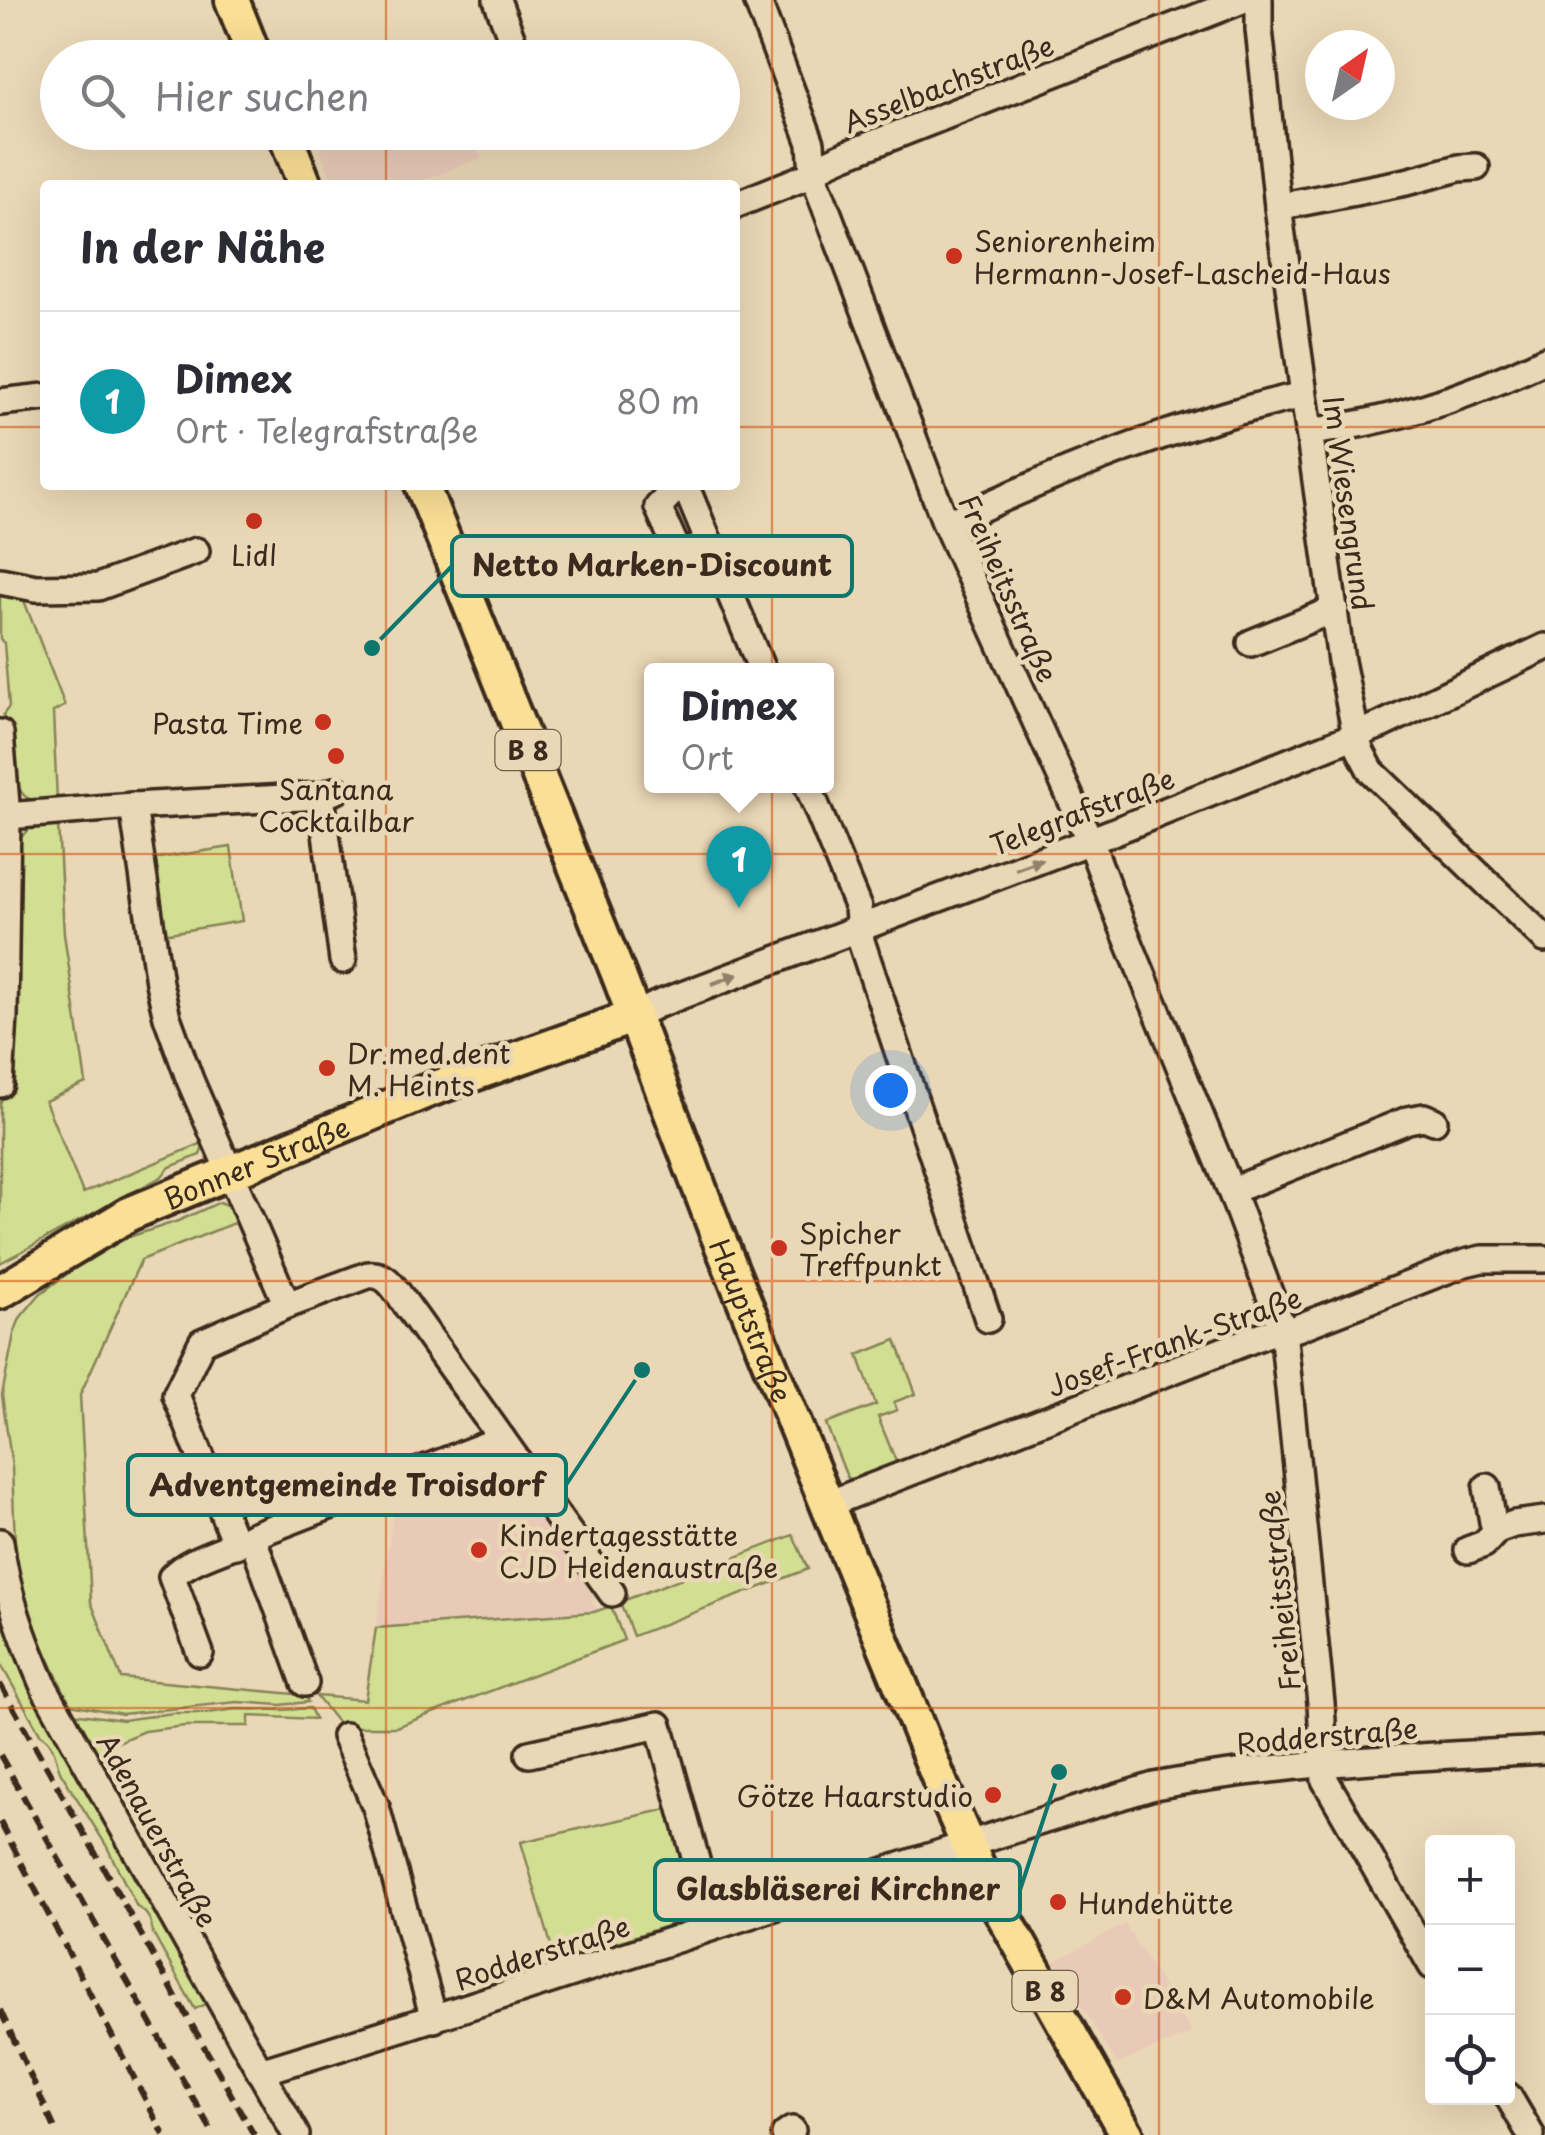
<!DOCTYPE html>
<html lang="de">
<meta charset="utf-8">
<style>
:root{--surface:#fff;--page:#f7f7f7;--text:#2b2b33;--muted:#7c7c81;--line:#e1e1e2;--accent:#1a73e8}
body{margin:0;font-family:"Playpen Sans",sans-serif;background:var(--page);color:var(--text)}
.controls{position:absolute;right:30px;bottom:30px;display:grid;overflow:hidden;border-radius:10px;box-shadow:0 10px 40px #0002}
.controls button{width:90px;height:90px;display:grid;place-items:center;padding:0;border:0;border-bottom:2px solid var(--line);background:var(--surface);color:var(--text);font:50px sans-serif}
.compass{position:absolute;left:1305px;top:30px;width:90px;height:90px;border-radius:50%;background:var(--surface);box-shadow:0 10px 40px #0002;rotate:34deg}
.you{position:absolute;left:890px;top:1090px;width:35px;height:35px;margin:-25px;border:8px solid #fff;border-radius:50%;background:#1a73e8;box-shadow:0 0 0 15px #1a73e833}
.badge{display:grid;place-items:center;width:65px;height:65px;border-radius:50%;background:var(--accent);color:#fff;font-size:32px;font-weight:700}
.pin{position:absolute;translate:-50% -82px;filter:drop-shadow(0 2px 5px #0008)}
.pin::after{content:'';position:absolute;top:52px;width:35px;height:30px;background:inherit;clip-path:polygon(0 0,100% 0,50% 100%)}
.popup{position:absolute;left:644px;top:663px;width:190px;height:130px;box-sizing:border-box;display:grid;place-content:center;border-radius:10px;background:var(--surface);filter:drop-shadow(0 2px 8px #0005);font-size:32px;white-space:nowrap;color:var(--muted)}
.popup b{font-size:38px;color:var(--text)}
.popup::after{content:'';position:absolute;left:50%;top:100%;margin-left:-20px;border:20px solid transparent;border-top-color:var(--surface)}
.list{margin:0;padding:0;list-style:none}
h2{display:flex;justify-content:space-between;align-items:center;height:130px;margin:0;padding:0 40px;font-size:42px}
h2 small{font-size:32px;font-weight:400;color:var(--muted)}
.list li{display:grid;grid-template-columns:65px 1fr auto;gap:30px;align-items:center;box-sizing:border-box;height:180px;padding:0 40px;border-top:2px solid var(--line)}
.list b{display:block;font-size:38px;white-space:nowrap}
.list p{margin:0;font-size:32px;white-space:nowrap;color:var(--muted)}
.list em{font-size:32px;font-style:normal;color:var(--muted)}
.icon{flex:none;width:55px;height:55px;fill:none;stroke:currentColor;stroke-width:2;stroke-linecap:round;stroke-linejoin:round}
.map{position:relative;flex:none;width:1545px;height:2135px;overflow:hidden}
.search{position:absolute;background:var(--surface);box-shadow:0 10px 40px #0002;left:40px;top:40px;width:700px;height:110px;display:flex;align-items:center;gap:25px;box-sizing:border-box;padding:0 35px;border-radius:55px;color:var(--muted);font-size:38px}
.panel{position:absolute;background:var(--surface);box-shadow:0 10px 40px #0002;left:40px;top:180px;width:700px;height:310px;border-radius:10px}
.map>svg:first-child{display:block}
</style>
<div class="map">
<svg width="1545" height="2135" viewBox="0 0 1545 2135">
<rect width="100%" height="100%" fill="#ead7b5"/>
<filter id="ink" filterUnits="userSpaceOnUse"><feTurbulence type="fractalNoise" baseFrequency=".01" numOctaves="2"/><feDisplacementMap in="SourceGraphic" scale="20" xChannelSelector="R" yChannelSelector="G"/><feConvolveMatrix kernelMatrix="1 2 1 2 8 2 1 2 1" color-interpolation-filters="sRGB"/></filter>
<g filter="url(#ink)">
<!-- built -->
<g fill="#e9cab8">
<path d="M 328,133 L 470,133 L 481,158 L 411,185 L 334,185 L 315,138 Z"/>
<path d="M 467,1463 L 474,1480 L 512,1465 L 597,1588 L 593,1603 L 598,1611 L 376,1628 L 394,1511 L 438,1496 L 431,1477 Z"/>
<path d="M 1125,1924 L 1192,2033 L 1117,2064 L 1054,1962 Z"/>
</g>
<!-- green -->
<g fill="#d2df92" stroke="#868458" stroke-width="2.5">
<path d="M 0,590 L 23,598 L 65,706 L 53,712 L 57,801 C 46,801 35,803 26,797 C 13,788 0,728 4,714 C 5,711 7,710 9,707 L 4,643 L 0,639 Z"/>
<path d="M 58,823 L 64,934 L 86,1083 L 45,1101 L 83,1193 L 205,1142 L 200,1155 L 170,1167 L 161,1177 L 0,1263 L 0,1104 L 10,1073 L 19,840 L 31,826 Z"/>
<path d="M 231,847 L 242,921 L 163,934 L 152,859 Z"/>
<path d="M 220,1202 L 234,1208 L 239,1221 L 141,1260 L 80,1395 L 91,1602 L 121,1678 L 305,1695 L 308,1702 L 280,1705 L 237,1702 L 122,1714 L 70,1704 L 37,1634 L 25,1601 L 18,1568 L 15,1542 L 12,1467 L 2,1395 L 14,1334 L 20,1318 L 40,1294 L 87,1259 L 129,1237 L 178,1221 Z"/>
<path d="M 896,1340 L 916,1394 L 894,1402 L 897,1410 L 878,1417 L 897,1464 L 854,1483 L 847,1477 L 826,1424 L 876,1405 L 858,1355 Z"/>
<path d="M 793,1535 L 808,1569 L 633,1636 L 620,1602 Z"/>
<path d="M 0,1600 L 209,2002 L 195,2009 L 152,1932 C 152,1921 147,1912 137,1907 L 106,1845 L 61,1773 C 54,1758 56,1744 41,1735 L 0,1663 Z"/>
<path d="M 611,1606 L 624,1640 L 396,1727 L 341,1727 L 316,1696 L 365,1700 L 376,1628 L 594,1612 Z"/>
<path d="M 310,1708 L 315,1719 L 249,1716 L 249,1726 L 185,1726 L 144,1731 L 106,1747 L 101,1762 L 73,1713 L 123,1720 L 173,1713 L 208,1713 L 236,1709 L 282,1710 Z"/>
<path d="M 668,1809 L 696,1904 L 688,1919 L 556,1962 L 521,1842 Z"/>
</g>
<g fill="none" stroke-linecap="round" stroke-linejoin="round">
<defs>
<g id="minor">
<path d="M 497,0 L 514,45"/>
<path d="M 757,0 L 811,143 L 813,174 L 946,524 L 1090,841 L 1119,918 L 1231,1191 L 1283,1330 L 1321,1703 L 1325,1780 L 1432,1966"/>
<path d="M 1259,0 L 1259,29 L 1278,207 L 1341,661 L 1356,735 L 1360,750 L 1371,771 L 1545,939"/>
<path d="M 735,205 L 813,174 L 827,163 L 845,155 L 1242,0"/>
<path d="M 1278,207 L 1406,182 L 1459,168 L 1476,167"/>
<path d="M 0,402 L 45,397"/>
<path d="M 1309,432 C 1391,422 1471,396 1545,360"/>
<path d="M 679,485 L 658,507 L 680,556 L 709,542"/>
<path d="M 685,485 L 762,670"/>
<path d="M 946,524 C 1061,471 1178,423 1303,395"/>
<path d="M 0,581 L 36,588 L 98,587 L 196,551"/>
<path d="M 1251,643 L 1335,609"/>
<path d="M 0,733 L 7,816 L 4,1016 L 0,1084"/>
<path d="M 808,786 L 858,908 L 861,941 L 988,1319"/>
<path d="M 321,796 L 343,960"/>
<path d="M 133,806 L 159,983 L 167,1017 L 190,1080 L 287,1305 L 368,1275 C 382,1273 390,1282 397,1292 L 612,1593"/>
<path d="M 7,816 L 133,806 L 321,796 L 337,790"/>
<path d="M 635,1016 L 656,1005 L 1090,841 L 1381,725 L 1545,647"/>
<path d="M 1231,1191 L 1408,1120 L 1424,1117 L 1434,1121"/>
<path d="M 1487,1487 L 1493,1522 L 1497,1530"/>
<path d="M 828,1504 L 1266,1334 L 1297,1328 L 1465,1263 L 1482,1259 L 1545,1259"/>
<path d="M 252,1536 L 502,1439"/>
<path d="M 0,1542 C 6,1594 24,1641 45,1689 L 296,2135"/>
<path d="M 236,1545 L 176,1395 L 202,1342 L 287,1305"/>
<path d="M 1468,1550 L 1484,1544 L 1497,1530 L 1514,1524 L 1545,1520"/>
<path d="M 200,1653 L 172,1577 C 190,1557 229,1550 252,1536 L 305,1683"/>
<path d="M 345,1736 L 376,1807 L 434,2019"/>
<path d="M 529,1754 L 659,1725 L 714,1926"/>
<path d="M 260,2072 C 559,1981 855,1877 1154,1786 C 1283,1762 1414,1757 1545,1750"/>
<path d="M 1508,2096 L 1531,2135"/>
<path d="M 785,2135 L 792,2130"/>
</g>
<g id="major">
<path d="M 232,0 L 255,58"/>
<path d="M 284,132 L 305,185"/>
<path id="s1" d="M 422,485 L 619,976 L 717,1234 L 943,1789 L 984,1881 L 1127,2135"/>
<path id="s2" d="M 0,1292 L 129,1214 L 427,1091 L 635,1016"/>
</g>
</defs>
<!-- minor casing -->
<use href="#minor" stroke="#3b2a1e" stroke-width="32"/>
<!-- major casing -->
<use href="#major" stroke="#3b2a1e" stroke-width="40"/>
<!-- minor -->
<use href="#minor" stroke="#ead7b5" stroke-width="25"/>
<!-- major -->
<use href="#major" stroke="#fadf96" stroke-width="32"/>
<!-- rail -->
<g stroke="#3b2a1e" stroke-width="6" stroke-dasharray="15 8" stroke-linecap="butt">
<path d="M 0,1684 L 254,2135"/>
<path d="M 0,1755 L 214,2135"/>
<path d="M 0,1822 L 164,2135"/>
<path d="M 0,2010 L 58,2135"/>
</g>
</g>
<!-- one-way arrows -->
<defs><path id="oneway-solid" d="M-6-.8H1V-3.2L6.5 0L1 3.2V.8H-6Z" transform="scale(2.5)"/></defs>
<g fill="#92806a">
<use href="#oneway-solid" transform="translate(1029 864) rotate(-20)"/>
<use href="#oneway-solid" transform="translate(725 979) rotate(-21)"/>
</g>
</g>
<!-- grid -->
<path fill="none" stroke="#ce520f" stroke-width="2.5" stroke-opacity="0.55" d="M 386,0 L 386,58M 772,0 L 772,2135M 1159,0 L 1159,2135M 386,132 L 386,185M 0,427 L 45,427M 735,427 L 1545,427M 386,485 L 386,2135M 0,854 L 1545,854M 0,1281 L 1545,1281M 0,1708 L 1545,1708"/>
<!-- markers -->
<g fill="#c8321e" stroke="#ead7b5" stroke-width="4">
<circle cx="954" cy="256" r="10"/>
<circle cx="254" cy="521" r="10"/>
<circle cx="323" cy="722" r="10"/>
<circle cx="336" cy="756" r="10"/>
<circle cx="327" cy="1068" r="10"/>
<circle cx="779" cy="1248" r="10"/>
<circle cx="479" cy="1550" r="10"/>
<circle cx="993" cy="1795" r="10"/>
<circle cx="1058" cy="1902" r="10"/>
<circle cx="1123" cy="1997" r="10"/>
</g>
<g text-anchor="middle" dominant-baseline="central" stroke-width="9" stroke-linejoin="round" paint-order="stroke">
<!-- shield labels -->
<g fill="#ead7b5" stroke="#705e4b" stroke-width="2.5">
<rect x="495.5" y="730" width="65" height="40" rx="8"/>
<rect x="1012.5" y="1971" width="65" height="40" rx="8"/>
</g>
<g font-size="25" font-weight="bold" fill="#3b2a1e">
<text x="528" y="750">B 8</text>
<text x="1045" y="1991">B 8</text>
</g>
<!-- street labels -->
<g font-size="28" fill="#3b2a1e" stroke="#ead7b5">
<text transform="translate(948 83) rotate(-21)">Asselbachstraße</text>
<text transform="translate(1349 503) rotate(82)">Im Wiesengrund</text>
<text transform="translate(1009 588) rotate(66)">Freiheitsstraße</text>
<text transform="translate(1082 811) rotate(-21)">Telegrafstraße</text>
<text stroke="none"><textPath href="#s2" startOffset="288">Bonner Straße</textPath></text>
<text stroke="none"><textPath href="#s1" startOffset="898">Hauptstraße</textPath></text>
<text transform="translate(1174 1341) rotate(-20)">Josef-Frank-Straße</text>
<text transform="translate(1279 1591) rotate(-96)">Freiheitsstraße</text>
<text transform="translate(1327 1735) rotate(-5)">Rodderstraße</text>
<text transform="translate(158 1830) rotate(61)">Adenauerstraße</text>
<text transform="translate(542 1952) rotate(-18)">Rodderstraße</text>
</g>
<!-- poi labels -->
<g font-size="28" fill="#3b2a1e" stroke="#ead7b5" text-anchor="start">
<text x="974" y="240">Seniorenheim<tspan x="974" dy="32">Hermann-Josef-Lascheid-Haus</tspan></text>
<text x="254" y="554" text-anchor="middle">Lidl</text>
<text x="303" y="722" text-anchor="end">Pasta Time</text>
<text x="336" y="788" text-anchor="middle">Santana<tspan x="336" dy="32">Cocktailbar</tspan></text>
<text x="347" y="1052">Dr.med.dent<tspan x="347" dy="32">M. Heints</tspan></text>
<text x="799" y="1232">Spicher<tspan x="799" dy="32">Treffpunkt</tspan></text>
<text x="499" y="1534">Kindertagesstätte<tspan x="499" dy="32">CJD Heidenaustraße</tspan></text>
<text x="973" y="1795" text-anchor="end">Götze Haarstudio</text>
<text x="1078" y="1902">Hundehütte</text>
<text x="1143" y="1997">D&amp;M Automobile</text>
</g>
</g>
<!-- callouts -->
<path fill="none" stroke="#0f766e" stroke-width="4" d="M372 648L452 566M642 1370L566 1485M1059 1772L1020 1890"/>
<g fill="#0f766e" stroke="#ead7b5" stroke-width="4">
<circle cx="372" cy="648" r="10"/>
<circle cx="642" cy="1370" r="10"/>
<circle cx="1059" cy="1772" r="10"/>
</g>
<g fill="#ead7b5" stroke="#0f766e" stroke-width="4">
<rect x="452" y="536" width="400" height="60" rx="10"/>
<rect x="128" y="1455" width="438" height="60" rx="10"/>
<rect x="655" y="1860" width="365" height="60" rx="10"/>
</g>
<g font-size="30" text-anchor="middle" font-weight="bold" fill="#3b2a1e">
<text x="652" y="576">Netto Marken-Discount</text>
<text x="347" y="1496">Adventgemeinde Troisdorf</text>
<text x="838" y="1900">Glasbläserei Kirchner</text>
</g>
</svg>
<div class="controls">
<button>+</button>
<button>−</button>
<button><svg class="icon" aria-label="locate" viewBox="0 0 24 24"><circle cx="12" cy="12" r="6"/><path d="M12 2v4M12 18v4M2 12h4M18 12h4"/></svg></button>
</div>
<svg class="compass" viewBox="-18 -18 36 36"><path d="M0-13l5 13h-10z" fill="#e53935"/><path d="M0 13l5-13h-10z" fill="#7c7c81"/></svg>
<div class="you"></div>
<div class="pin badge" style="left:739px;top:908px;background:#0f9aa8">1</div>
<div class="popup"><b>Dimex</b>Ort</div>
<div class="search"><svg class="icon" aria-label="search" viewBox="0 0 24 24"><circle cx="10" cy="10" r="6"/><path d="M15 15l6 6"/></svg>Hier suchen</div>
<section class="panel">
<h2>In der Nähe<small></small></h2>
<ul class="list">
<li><span class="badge" style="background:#0f9aa8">1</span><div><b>Dimex</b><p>Ort · Telegrafstraße</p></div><em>80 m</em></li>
</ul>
</section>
</div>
